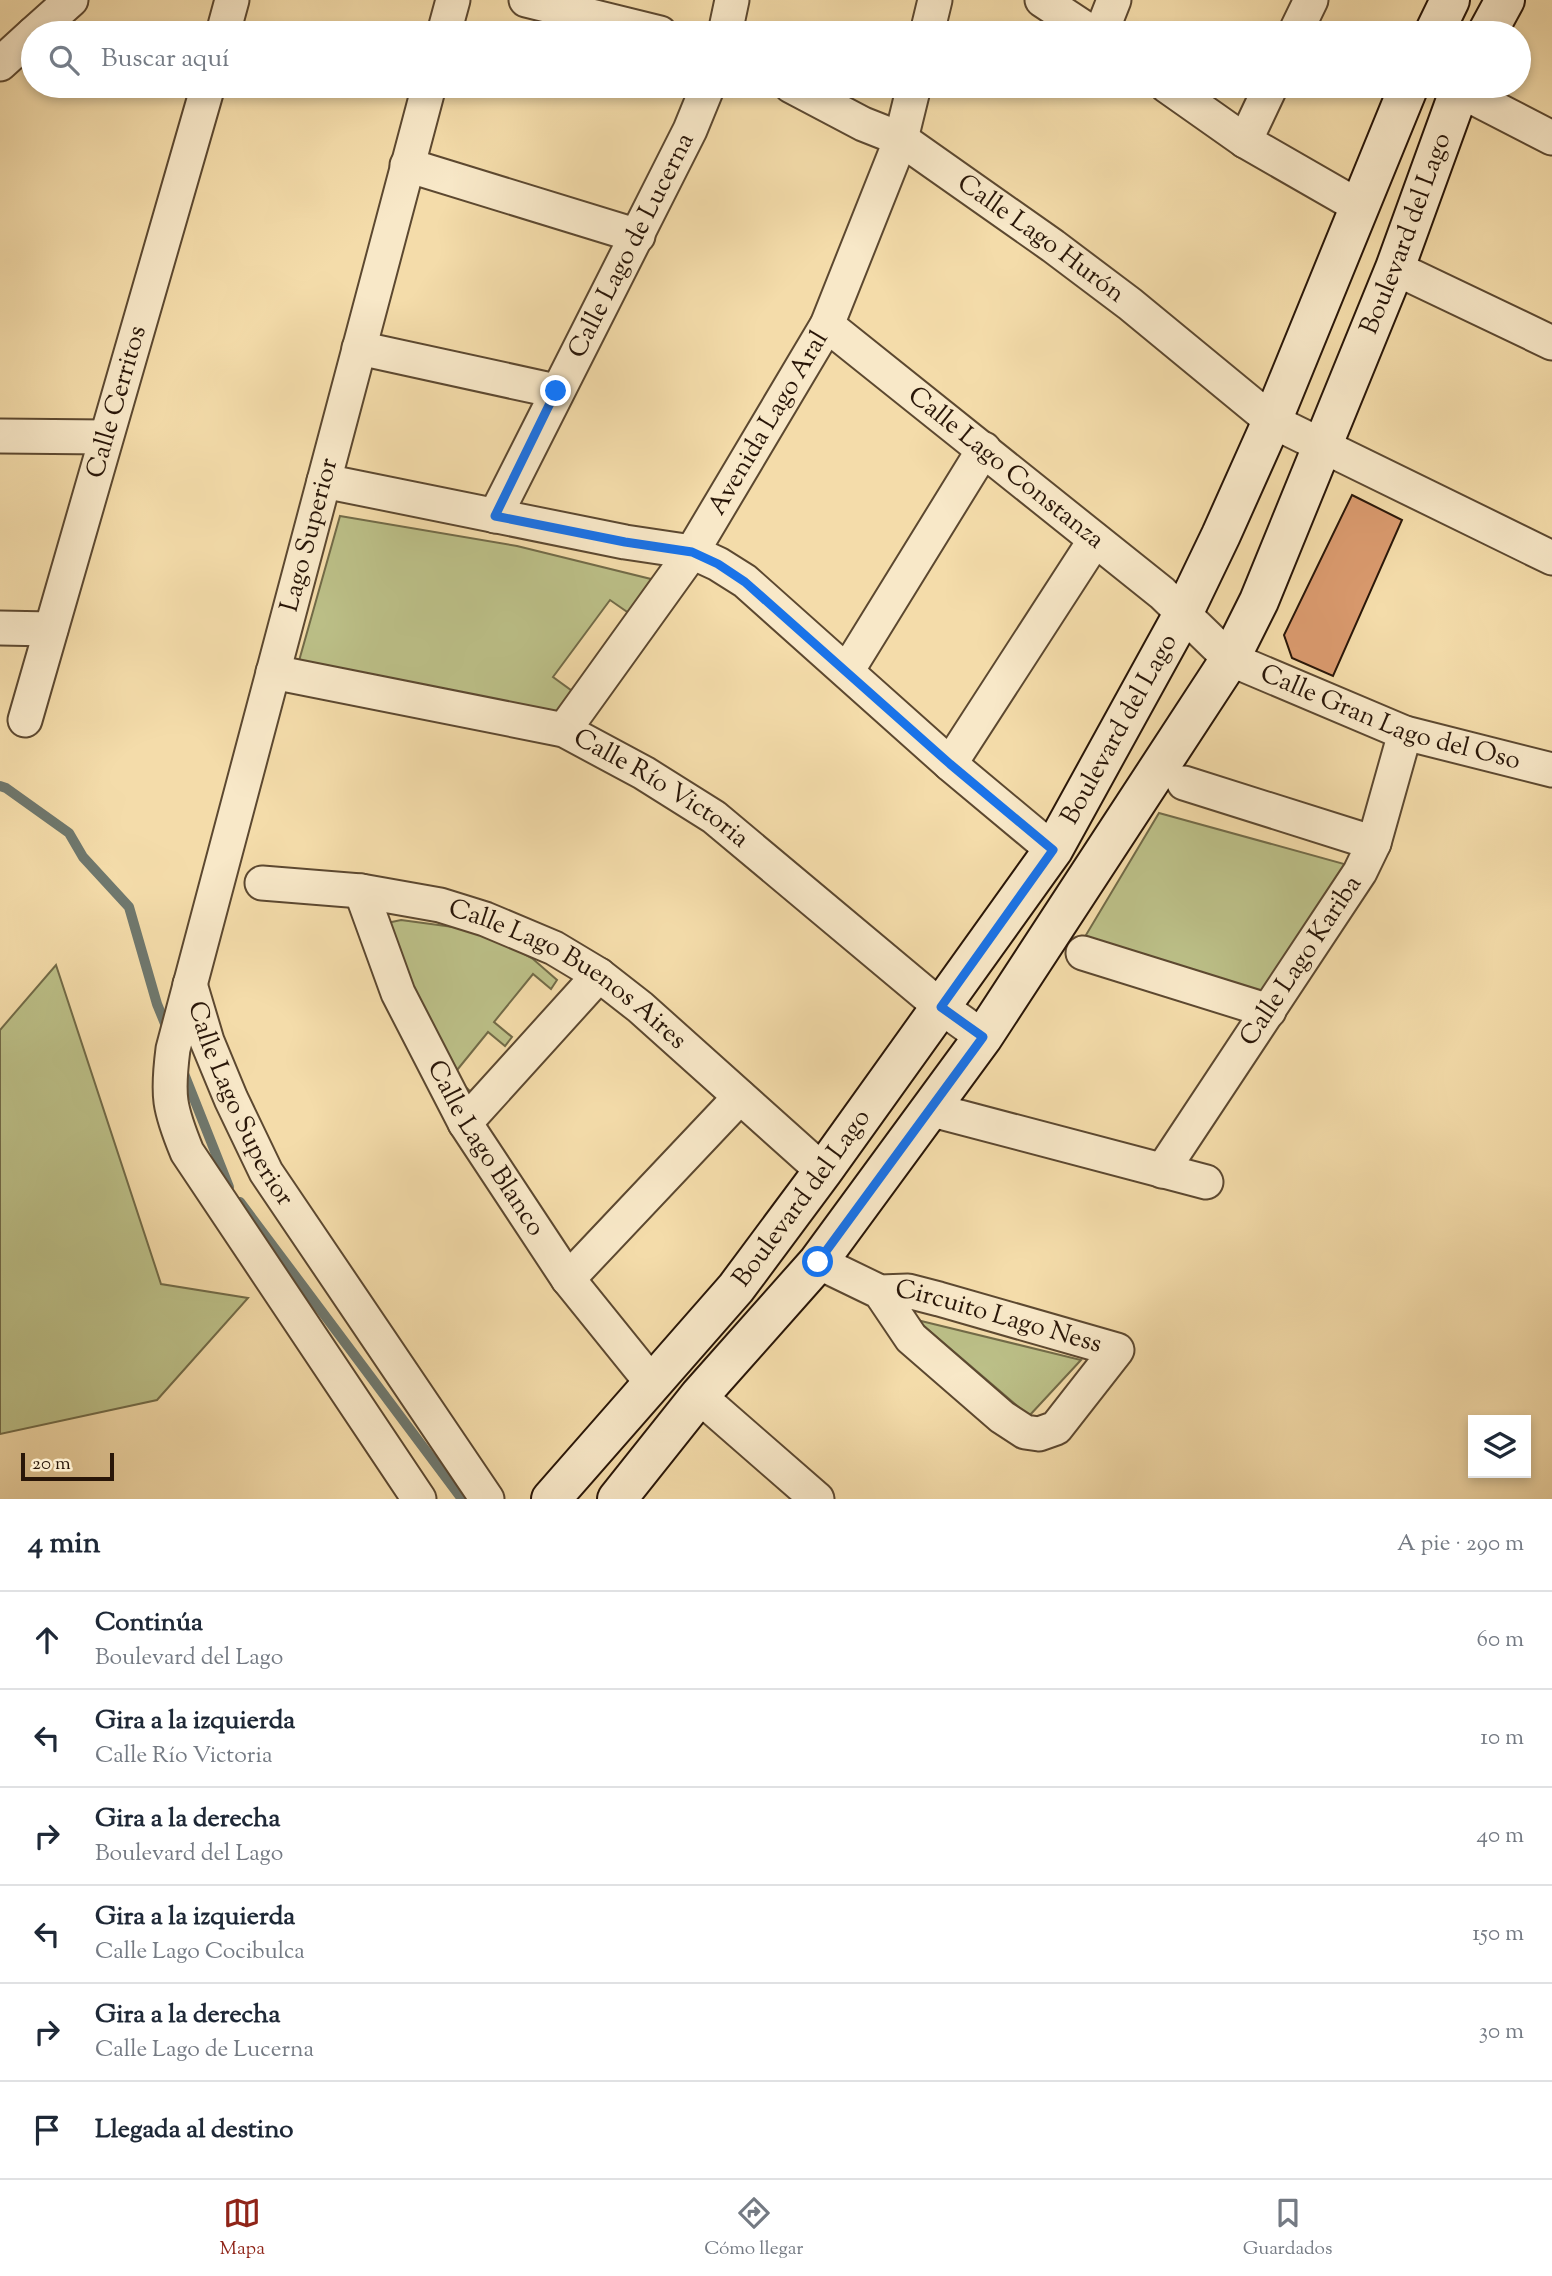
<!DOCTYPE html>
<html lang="es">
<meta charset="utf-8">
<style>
:root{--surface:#fff;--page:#f2f2f3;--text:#1f2937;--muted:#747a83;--line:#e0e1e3;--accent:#8f2418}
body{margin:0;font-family:"Sorts Mill Goudy",serif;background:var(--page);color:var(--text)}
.controls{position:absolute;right:21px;bottom:21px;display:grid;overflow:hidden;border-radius:0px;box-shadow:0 4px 10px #0003}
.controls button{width:63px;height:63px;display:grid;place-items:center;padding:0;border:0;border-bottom:2px solid var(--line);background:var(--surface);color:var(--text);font:35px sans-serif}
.scale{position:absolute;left:21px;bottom:18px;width:93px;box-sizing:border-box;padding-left:7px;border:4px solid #291608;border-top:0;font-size:19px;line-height:24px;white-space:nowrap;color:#291608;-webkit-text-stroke:5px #f8e8c8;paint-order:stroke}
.stop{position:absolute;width:21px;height:21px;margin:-16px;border:5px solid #1a73e8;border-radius:50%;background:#fff}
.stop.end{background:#1a73e8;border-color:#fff;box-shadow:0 2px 7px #0008}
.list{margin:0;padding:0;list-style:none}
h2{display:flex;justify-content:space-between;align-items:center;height:91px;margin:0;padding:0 28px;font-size:30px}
h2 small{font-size:23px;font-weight:400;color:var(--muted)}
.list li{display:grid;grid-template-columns:46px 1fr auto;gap:21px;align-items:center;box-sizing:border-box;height:98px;padding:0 28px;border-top:2px solid var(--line)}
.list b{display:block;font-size:26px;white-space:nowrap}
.list p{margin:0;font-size:23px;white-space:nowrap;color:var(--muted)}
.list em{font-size:23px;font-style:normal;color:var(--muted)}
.icon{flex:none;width:38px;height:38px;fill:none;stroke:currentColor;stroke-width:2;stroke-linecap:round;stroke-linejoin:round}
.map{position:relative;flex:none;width:1552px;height:1499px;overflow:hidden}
.search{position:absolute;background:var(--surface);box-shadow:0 4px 10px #0003;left:21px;right:21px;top:21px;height:77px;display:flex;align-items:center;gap:18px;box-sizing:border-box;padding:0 24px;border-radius:38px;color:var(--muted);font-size:26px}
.sheet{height:679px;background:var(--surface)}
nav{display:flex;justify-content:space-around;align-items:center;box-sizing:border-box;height:98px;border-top:2px solid var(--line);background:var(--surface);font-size:19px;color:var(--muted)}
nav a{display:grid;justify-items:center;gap:4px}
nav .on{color:var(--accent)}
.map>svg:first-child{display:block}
</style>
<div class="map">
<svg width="1552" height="1499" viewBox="0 0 1552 1499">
<rect width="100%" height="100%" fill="#f4dcaa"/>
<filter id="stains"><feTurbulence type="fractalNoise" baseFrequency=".00286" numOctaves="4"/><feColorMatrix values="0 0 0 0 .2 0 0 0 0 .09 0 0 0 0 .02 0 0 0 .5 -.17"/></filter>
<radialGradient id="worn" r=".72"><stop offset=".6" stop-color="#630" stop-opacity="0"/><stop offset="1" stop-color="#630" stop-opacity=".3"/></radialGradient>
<!-- green -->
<g fill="#bcc088" stroke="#726b48" stroke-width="2">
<path d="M 340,516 L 517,546 L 659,581 L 636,618 L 610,600 L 553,677 L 579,696 L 556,720 L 295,675 Z"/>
<path d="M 1159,813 L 1355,867 L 1268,1003 L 1074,955 Z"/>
<path d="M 401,920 L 483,931 L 533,959 L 557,980 L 551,989 L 533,974 L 494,1022 L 512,1037 L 505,1046 L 488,1032 L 453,1075 L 469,1090 L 460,1096 L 432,1051 L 387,923 Z"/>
<path d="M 56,965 L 161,1284 L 248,1298 L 157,1400 L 0,1434 L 0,1030 Z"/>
<path d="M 917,1320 L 1081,1360 L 1029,1416 Z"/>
</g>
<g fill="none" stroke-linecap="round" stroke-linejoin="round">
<!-- stream -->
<g stroke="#6f786e" stroke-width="10">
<path d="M 0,786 L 6,788 L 69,833 L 83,857 L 129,907 L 157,1004 L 168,1031"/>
<path d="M 183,1071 L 229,1187"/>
<path d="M 240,1202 L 462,1499"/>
</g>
</g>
<!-- building -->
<path fill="#da9a6e" stroke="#291608" stroke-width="2" d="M 1352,495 L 1402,520 L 1333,676 L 1292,658 L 1284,635 Z"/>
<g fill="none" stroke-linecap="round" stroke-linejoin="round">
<defs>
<g id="street">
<path d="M 526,0 L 660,33"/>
<path d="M 1042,0 L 1092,33"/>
<path d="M 34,33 L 71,0"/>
<path d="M 223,33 L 232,0"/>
<path d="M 444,33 L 453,0"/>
<path d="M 725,33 L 732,0"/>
<path d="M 927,33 L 935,0"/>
<path d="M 1101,33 L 1114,0"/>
<path d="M 1295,33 L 1311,0"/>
<path d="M 0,64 L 33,34"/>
<path id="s1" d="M 791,86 L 863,124 L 901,139 L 1053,246 L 1130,304 L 1272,421 L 1552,558"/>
<path d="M 1167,86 L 1245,141 L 1360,207"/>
<path d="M 1451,86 L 1552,138"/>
<path d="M 1245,141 L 1271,86"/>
<path d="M 407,165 L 638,236"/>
<path d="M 1395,268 L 1552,343"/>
<path id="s2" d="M 827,325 L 1162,593 L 1230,659 L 1405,733 L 1552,770"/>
<path d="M 359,348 L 556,391"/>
<path d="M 0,436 L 106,437"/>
<path d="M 324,481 L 625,542 L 692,552 L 718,564 L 745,581 L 950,764 L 1053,850"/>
<path id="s3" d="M 495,516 L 690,130 L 708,86"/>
<path d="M 0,628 L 51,629"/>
<path d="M 847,671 L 984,449"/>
<path id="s4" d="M 273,672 L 564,730 L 644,773 L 714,817 L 941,1007 L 983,1037"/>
<path id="s5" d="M 25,720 L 208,86"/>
<path id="s6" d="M 564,730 L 692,552 L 827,325 L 901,139 L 914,86"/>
<path d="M 950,764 L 1095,540"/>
<path d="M 1184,783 L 1374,843"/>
<path id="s7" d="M 262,883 L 361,891 L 440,905 L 485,919 L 554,948 L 599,975 L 640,1007 L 823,1171"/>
<path id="s8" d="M 361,891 L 398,993 L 465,1123 L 568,1279 L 652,1383"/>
<path d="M 1083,953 L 1269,1011"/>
<path id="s9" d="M 190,984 L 207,1041 L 231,1099 L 266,1172 L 487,1499"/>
<path d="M 929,1109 L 1206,1182"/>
<path d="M 465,1123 L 599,975"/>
<path id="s10" d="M 1162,1171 L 1360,872 L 1374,843 L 1405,733"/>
<path id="s11" d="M 818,1262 L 880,1292 L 908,1291 L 939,1299 L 1117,1350 L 1056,1428 L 1039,1434 L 1025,1432 L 1002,1417 L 911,1338 L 880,1292"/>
<path d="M 568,1279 L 740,1097"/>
<path d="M 699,1396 L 817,1499"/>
<path id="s12" d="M 419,1499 L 187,1152 C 169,1108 167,1096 173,1049 L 429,86"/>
</g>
<g id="secondary">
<path d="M 1434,33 L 1450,0"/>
<path d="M 1487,33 L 1505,0"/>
<path id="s13" d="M 551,1499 L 736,1288 L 823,1171 L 1053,850 L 1183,614 L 1221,535 L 1272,421 L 1409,86"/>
<path id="s14" d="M 617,1499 L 699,1396 L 818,1262 L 983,1037 L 1230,659 L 1259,601 L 1395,268 L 1461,86"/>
</g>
</defs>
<!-- street casing -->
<use href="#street" stroke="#5c4830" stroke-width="37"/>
<!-- secondary casing -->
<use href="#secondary" stroke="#291608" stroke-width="42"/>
<!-- street -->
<use href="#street" stroke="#f8e8c8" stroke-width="33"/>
<!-- secondary -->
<use href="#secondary" stroke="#f8e8c8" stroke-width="38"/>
</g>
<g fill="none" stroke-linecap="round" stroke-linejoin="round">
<!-- route -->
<path stroke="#1a73e8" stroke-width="9" d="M 556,391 L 495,516 L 625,542 L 692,552 L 718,564 L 745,582 L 950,764 L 1053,850 L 941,1007 L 983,1037 L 818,1262"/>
</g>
<g text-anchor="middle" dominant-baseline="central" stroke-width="5" stroke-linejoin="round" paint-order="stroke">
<!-- street labels -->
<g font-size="26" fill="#291608" stroke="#f8e8c8">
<text stroke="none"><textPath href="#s14" startOffset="1502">Boulevard del Lago</textPath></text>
<text stroke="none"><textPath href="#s1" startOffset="294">Calle Lago Hurón</textPath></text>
<text stroke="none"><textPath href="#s3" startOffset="303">Calle Lago de Lucerna</textPath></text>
<text stroke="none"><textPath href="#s5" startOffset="331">Calle Cerritos</textPath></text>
<text stroke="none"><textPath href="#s6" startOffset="369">Avenida Lago Aral</textPath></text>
<text stroke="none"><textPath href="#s2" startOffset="229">Calle Lago Constanza</textPath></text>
<text stroke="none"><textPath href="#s12" startOffset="1055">Lago Superior</textPath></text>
<text stroke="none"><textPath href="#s2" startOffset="695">Calle Gran Lago del Oso</textPath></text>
<text stroke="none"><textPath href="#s13" startOffset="959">Boulevard del Lago</textPath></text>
<text stroke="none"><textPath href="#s4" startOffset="410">Calle Río Victoria</textPath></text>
<text stroke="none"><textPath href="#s10" startOffset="252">Calle Lago Kariba</textPath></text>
<text stroke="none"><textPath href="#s7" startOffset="326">Calle Lago Buenos Aires</textPath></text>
<text stroke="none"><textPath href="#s9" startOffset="130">Calle Lago Superior</textPath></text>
<text stroke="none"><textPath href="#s8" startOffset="287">Calle Lago Blanco</textPath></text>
<text stroke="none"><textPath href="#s13" startOffset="392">Boulevard del Lago</textPath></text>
<text stroke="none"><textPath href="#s11" startOffset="191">Circuito Lago Ness</textPath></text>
</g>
</g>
<rect width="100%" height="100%" filter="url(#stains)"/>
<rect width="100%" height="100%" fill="url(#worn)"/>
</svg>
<div class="controls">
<button><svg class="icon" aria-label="layers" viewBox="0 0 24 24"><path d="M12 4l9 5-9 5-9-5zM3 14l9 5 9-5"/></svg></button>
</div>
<div class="scale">20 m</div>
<div class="stop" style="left:818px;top:1262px"></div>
<div class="stop end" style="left:556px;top:391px"></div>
<div class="search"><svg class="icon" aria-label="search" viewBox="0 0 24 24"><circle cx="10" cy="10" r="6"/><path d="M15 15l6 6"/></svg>Buscar aquí</div>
</div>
<section class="sheet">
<h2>4 min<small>A pie · 290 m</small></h2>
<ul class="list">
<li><svg class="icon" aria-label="ahead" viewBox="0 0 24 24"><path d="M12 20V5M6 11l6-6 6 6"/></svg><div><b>Continúa</b><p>Boulevard del Lago</p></div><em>60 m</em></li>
<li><svg class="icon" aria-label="left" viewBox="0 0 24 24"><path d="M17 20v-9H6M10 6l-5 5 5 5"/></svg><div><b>Gira a la izquierda</b><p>Calle Río Victoria</p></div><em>10 m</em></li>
<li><svg class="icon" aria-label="right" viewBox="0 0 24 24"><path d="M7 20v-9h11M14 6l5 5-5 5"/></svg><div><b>Gira a la derecha</b><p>Boulevard del Lago</p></div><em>40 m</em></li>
<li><svg class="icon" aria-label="left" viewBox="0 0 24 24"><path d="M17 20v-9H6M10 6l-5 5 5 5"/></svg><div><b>Gira a la izquierda</b><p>Calle Lago Cocibulca</p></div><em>150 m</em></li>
<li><svg class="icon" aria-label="right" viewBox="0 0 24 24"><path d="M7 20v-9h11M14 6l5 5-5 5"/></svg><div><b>Gira a la derecha</b><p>Calle Lago de Lucerna</p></div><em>30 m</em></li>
<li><svg class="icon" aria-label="arrive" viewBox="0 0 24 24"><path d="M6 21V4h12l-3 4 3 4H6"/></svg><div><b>Llegada al destino</b></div></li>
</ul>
</section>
<nav>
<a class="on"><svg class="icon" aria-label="map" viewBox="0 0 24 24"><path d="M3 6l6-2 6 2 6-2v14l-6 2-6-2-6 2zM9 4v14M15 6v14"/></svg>Mapa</a>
<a><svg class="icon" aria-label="directions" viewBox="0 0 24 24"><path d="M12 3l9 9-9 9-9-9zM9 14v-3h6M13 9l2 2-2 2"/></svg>Cómo llegar</a>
<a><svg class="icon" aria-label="saved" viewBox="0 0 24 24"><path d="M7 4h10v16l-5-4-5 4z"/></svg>Guardados</a>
</nav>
